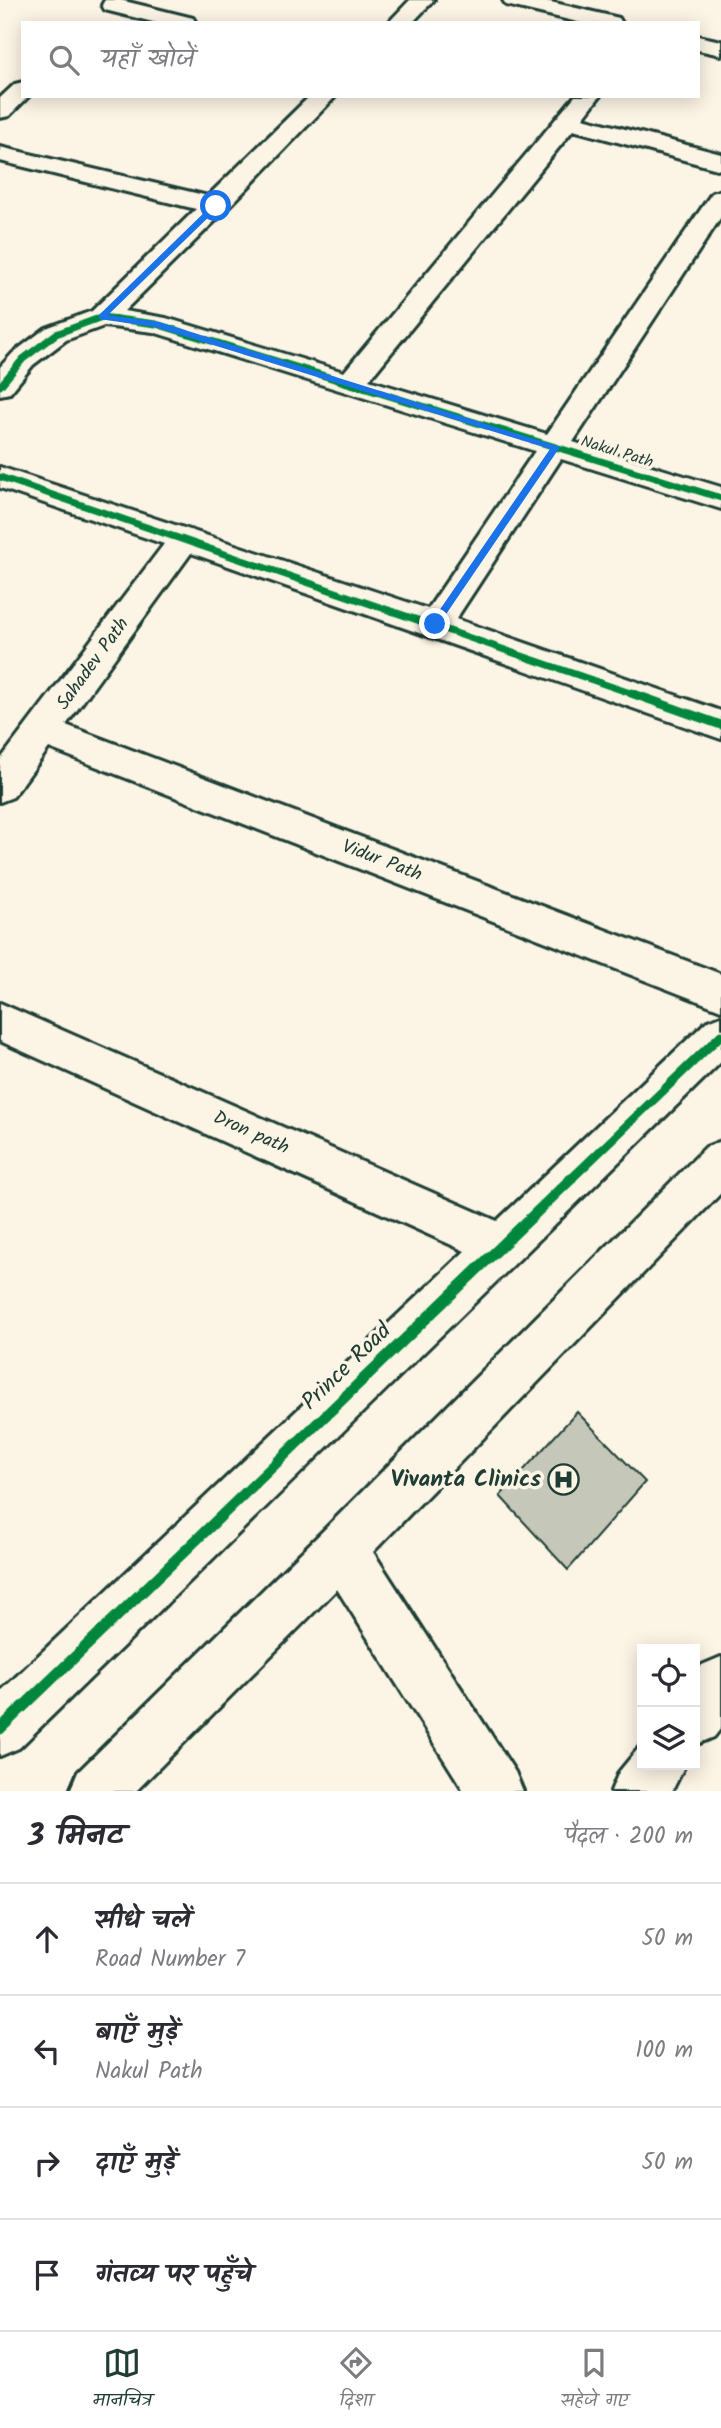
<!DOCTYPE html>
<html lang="hi">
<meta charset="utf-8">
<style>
:root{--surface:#fff;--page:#f7f7f7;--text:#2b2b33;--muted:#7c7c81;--line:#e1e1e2;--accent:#1f3d34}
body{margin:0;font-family:Kalam,"Playpen Sans Deva",sans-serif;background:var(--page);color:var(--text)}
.controls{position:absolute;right:21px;bottom:21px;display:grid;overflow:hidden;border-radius:0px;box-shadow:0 4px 18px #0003}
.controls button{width:63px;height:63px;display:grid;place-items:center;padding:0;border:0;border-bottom:2px solid var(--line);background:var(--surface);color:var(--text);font:35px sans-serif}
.stop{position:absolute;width:21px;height:21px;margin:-16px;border:5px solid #1a73e8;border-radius:50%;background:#fff}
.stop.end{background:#1a73e8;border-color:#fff;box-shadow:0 2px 7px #0008}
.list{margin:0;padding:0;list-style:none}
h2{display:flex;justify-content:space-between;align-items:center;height:91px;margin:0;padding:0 28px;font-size:30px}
h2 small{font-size:23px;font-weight:400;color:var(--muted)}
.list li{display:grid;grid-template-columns:46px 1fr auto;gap:21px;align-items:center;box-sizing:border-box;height:112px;padding:0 28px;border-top:2px solid var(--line)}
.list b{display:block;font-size:26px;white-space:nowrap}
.list p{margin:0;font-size:23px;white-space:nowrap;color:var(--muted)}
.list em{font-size:23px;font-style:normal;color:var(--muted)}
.icon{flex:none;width:38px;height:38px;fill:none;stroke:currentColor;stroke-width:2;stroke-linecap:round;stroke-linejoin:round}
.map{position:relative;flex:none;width:721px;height:1791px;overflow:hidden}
.search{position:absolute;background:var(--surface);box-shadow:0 4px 18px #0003;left:21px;right:21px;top:21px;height:77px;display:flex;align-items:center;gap:18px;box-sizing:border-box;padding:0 24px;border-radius:0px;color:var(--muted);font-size:26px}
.sheet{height:539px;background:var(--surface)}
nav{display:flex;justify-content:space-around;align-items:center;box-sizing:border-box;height:98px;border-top:2px solid var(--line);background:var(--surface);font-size:19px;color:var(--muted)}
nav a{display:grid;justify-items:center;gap:4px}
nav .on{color:var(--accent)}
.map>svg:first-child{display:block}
</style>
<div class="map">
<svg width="721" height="1791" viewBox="0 0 721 1791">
<rect width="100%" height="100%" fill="#fcf5e5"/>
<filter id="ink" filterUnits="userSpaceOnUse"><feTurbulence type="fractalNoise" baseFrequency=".0143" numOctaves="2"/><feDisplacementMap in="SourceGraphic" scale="14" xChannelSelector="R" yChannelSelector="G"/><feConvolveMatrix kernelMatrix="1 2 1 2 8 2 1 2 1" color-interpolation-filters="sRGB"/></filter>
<g filter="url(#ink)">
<!-- building -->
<path fill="#c5c7b9" stroke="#1f3d34" stroke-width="2" d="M 577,1412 L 645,1482 L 568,1570 L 500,1496 Z"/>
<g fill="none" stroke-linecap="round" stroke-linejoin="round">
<defs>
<g id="minor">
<path d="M 105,0 L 120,0 L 193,18 L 196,23 L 157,23 L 105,10 L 102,5 Z"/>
<path d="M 410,0 L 434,0 L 412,23 L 388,23 Z"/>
<path d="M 503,0 L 542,0 L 619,18 L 622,23 L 582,23 L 506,5 Z"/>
<path d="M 698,36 L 721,41 L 721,55 L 698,50 Z"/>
<path d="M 23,82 L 23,96 L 29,96 L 9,116 L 0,118 L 0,98 L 15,84 Z"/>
<path d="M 310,96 L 336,96 L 225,211 L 124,311 L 166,318 L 344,372 L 575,96 L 600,96 L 583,118 L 721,154 L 721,170 L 573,130 L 369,380 L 547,434 L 712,193 L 721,190 L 721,217 L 573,442 L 721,487 L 721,509 L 561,459 L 456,619 L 721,711 L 721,739 L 191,553 L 66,725 L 721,974 L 721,1010 L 49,748 L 13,797 L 0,802 L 0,760 L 164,544 L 0,488 L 0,467 L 428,609 L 535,451 L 153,332 L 104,326 L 66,340 L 33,365 L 10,393 L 0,395 L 0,367 L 13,353 L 46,328 L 92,311 L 196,209 L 0,161 L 0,147 L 208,196 Z"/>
<path d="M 0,1003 L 497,1221 L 706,1022 L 721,1016 L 721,1062 L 19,1748 L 0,1756 L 0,1692 L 465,1251 L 0,1041 Z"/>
<path d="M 721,1141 L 721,1193 L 373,1552 L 515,1772 L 523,1791 L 464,1791 L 337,1589 L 136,1791 L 70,1791 L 78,1772 L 323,1531 L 706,1147 Z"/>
<path d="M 721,1657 L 721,1728 L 714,1737 L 695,1745 L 695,1675 L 702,1665 Z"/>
<path d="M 642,1744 L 642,1765 L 685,1765 L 672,1791 L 611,1791 L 619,1772 Z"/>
</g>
</defs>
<!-- minor casing -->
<use href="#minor" stroke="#1f3d34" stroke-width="6"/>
<!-- minor -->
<use href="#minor" fill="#fcf5e5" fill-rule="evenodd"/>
<defs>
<g id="cycleway-far2">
<path d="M 0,386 L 23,359 L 56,334 L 102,317 L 156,324 L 721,498"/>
<path d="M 0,477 L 636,695"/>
</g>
<g id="cycleway-far1">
<path d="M 631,693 L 721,725"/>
<path d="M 569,1181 L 721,1035"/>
</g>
<path id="cycleway" d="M 0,1729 L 571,1179"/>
</defs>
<!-- cycleway-far2 casing -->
<use href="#cycleway-far2" stroke="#fcf5e5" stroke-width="10"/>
<!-- cycleway-far1 casing -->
<use href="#cycleway-far1" stroke="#fcf5e5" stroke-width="13"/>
<!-- cycleway casing -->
<use href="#cycleway" stroke="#fcf5e5" stroke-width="16"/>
<!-- cycleway-far2 -->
<use href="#cycleway-far2" stroke="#00873e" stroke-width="7"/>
<!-- cycleway-far1 -->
<use href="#cycleway-far1" stroke="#00873e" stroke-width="9"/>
<!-- cycleway -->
<use href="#cycleway" stroke="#00873e" stroke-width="11"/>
</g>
</g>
<!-- route -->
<path fill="#1a73e8" d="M 213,204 L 220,206 L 108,315 L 159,322 L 560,447 L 438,626 L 430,624 L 550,449 L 155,327 L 99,319 L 99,315 Z"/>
<!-- icons -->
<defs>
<symbol id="hospital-ring" viewBox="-11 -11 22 22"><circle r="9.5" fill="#fcf5e5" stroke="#1f3d34" stroke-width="1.5"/><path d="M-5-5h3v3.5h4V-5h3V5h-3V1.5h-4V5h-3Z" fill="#1f3d34"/></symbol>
</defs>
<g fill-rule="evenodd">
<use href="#hospital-ring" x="546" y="1462" width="35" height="35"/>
</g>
<g text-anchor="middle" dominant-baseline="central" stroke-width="7" stroke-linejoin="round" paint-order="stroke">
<!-- far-street labels -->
<g font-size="16" fill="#1f3d34" stroke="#fcf5e5">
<text transform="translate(617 452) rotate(17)">Nakul Path</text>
</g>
<!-- street labels -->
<g font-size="19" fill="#1f3d34" stroke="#fcf5e5">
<text transform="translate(93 664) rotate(-54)">Sahadev Path</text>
<text transform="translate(382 861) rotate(21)">Vidur Path</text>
<text transform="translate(251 1133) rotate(24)">Dron path</text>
</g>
<!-- near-street labels -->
<g font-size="23" fill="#1f3d34" stroke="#fcf5e5">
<text transform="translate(347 1367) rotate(-44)">Prince Road</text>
</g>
<!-- near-poi labels -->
<g font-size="23" font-weight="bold" fill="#1f3d34" stroke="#fcf5e5" text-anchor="end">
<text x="541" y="1480">Vivanta Clinics</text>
</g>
</g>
</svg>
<div class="controls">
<button><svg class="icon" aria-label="locate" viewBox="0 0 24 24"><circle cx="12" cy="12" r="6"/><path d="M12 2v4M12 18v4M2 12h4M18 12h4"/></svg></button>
<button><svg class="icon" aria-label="layers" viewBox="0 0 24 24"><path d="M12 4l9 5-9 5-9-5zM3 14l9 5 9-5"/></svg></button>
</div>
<div class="stop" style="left:216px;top:206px"></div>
<div class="stop end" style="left:435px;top:624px"></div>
<div class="search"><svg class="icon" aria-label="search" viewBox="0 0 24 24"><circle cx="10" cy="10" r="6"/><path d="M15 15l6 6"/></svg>यहाँ खोजें</div>
</div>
<section class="sheet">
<h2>3 मिनट<small>पैदल · 200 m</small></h2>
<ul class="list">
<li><svg class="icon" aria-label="ahead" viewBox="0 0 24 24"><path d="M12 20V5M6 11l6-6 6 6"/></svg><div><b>सीधे चलें</b><p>Road Number 7</p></div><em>50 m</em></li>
<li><svg class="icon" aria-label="left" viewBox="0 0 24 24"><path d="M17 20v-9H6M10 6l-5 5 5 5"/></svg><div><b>बाएँ मुड़ें</b><p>Nakul Path</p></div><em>100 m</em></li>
<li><svg class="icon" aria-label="right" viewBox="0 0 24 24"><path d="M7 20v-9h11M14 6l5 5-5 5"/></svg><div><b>दाएँ मुड़ें</b></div><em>50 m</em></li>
<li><svg class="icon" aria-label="arrive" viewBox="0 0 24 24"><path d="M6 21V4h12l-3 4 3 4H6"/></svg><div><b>गंतव्य पर पहुँचे</b></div></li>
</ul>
</section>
<nav>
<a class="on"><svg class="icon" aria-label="map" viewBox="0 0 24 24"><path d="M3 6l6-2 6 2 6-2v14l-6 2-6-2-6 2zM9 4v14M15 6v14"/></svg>मानचित्र</a>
<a><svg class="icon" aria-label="directions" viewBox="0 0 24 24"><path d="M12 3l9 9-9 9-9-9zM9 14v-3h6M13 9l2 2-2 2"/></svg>दिशा</a>
<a><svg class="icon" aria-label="saved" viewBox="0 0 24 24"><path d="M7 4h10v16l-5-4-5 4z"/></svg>सहेजे गए</a>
</nav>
